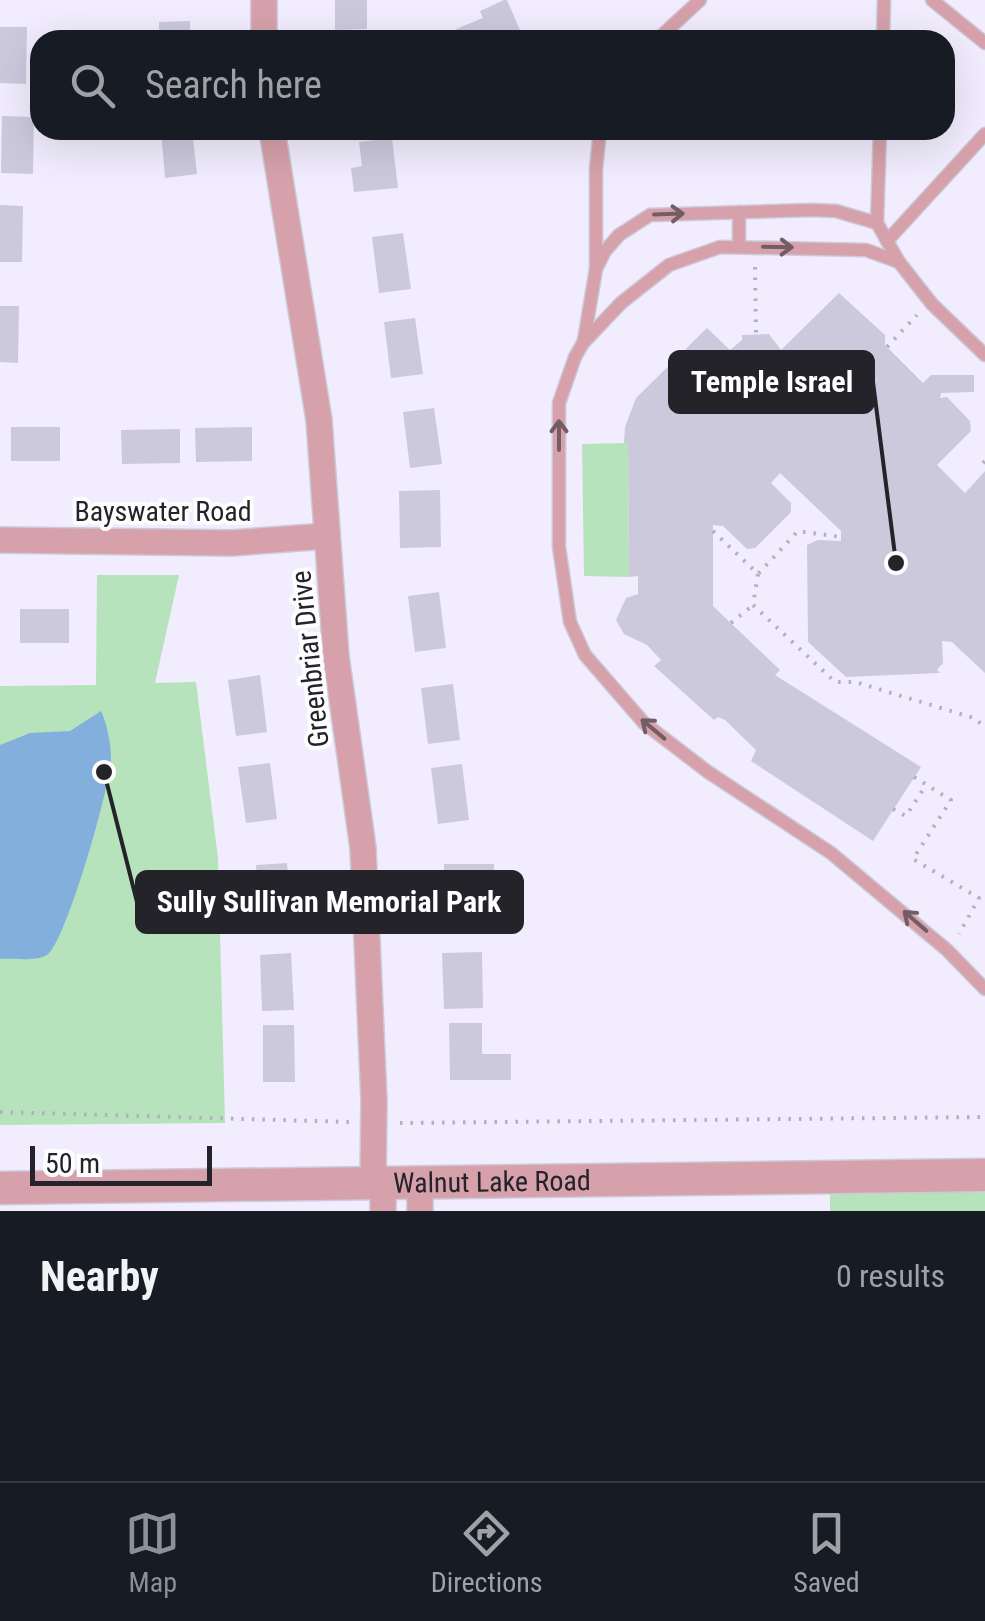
<!DOCTYPE html>
<style>
:root{--surface:#171b24;--page:#20242c;--text:#f1f3f6;--muted:#9ea1a6;--line:#363941;--accent:#8c9099}
body{margin:0;font-family:"Roboto Condensed",sans-serif;background:var(--page);color:var(--text)}
.scale{position:absolute;left:30px;bottom:25px;width:182px;box-sizing:border-box;padding-left:10px;border:5px solid #24232a;border-top:0;font-size:28px;line-height:35px;white-space:nowrap;color:#24232a;-webkit-text-stroke:8px #fdfdfd;paint-order:stroke}
.list{margin:0;padding:0;list-style:none}
h2{display:flex;justify-content:space-between;align-items:center;height:130px;margin:0;padding:0 40px;font-size:42px}
h2 small{font-size:32px;font-weight:400;color:var(--muted)}
.icon{flex:none;width:55px;height:55px;fill:none;stroke:currentColor;stroke-width:2;stroke-linecap:round;stroke-linejoin:round}
.map{position:relative;flex:none;width:985px;height:1211px;overflow:hidden}
.search{position:absolute;background:var(--surface);box-shadow:0 10px 40px #0002;left:30px;right:30px;top:30px;height:110px;display:flex;align-items:center;gap:25px;box-sizing:border-box;padding:0 35px;border-radius:30px;color:var(--muted);font-size:38px}
.sheet{height:270px;background:var(--surface)}
nav{display:flex;justify-content:space-around;align-items:center;box-sizing:border-box;height:140px;border-top:2px solid var(--line);background:var(--surface);font-size:28px;color:var(--muted)}
nav a{display:grid;justify-items:center;gap:5px}
nav .on{color:var(--accent)}
.map>svg:first-child{display:block}
</style>
<div class="map">
<svg width="985" height="1211" viewBox="0 0 985 1211">
<rect width="100%" height="100%" fill="#f1edfe"/>
<!-- green -->
<g fill="#b6e3bb">
<path d="M 628,443 L 629,577 L 584,576 L 582,444 Z"/>
<path d="M 97,575 L 179,575 L 155,683 L 196,682 L 218,858 L 225,1123 L 0,1125 L 0,686 L 96,685 Z"/>
<path d="M 985,1181 L 985,1211 L 830,1211 L 830,1183 Z"/>
</g>
<!-- water -->
<path fill="#83afdd" d="M 101,711 C 106,721 111,743 111,756 C 112,782 65,945 47,955 C 34,962 14,958 0,959 L 0,745 L 30,733 L 70,731 Z"/>
<!-- building -->
<g fill="#cdc9dd">
<path d="M 335,0 L 367,0 L 367,29 L 335,30 Z"/>
<path d="M 504,0 L 507,0 L 523,37 L 516,40 L 461,40 L 456,29 L 483,18 L 480,11 Z"/>
<path d="M 190,21 L 190,40 L 159,40 L 159,22 Z"/>
<path d="M 0,27 L 27,27 L 26,84 L 0,83 Z"/>
<path d="M 2,116 L 34,117 L 33,174 L 1,173 Z"/>
<path d="M 161,130 L 192,130 L 197,174 L 165,178 Z"/>
<path d="M 392,138 L 398,188 L 354,192 L 351,168 L 362,166 L 359,142 Z"/>
<path d="M 0,205 L 23,206 L 22,262 L 0,262 Z"/>
<path d="M 403,233 L 411,289 L 379,293 L 372,237 Z"/>
<path d="M 839,293 L 885,335 L 885,345 L 923,383 L 931,375 L 974,375 L 974,392 L 941,393 L 940,398 L 947,397 L 970,421 L 971,431 L 937,465 L 965,493 L 985,471 L 985,673 L 952,642 L 942,641 L 943,663 L 937,670 L 940,673 L 846,677 L 808,642 L 807,545 L 818,540 L 841,541 L 841,531 L 780,473 L 771,483 L 791,503 L 791,512 L 755,548 L 747,549 L 723,526 L 713,525 L 713,606 L 780,670 L 775,675 L 921,767 L 873,841 L 751,761 L 756,750 L 725,720 L 718,717 L 714,720 L 654,666 L 661,660 L 647,645 L 624,634 L 616,620 L 626,598 L 638,594 L 638,576 L 629,577 L 628,443 L 624,443 L 625,427 L 636,398 L 707,328 L 730,350 L 742,340 L 742,335 L 769,334 L 781,350 Z"/>
<path d="M 0,306 L 19,306 L 18,363 L 0,362 Z"/>
<path d="M 415,318 L 423,374 L 391,378 L 384,322 Z"/>
<path d="M 434,408 L 442,464 L 410,468 L 403,412 Z"/>
<rect x="11" y="427" width="49" height="34"/>
<path d="M 252,427 L 252,461 L 196,462 L 195,428 Z"/>
<path d="M 180,429 L 180,463 L 122,464 L 121,430 Z"/>
<path d="M 440,490 L 441,547 L 400,548 L 399,491 Z"/>
<path d="M 439,592 L 446,648 L 415,652 L 408,596 Z"/>
<rect x="20" y="609" width="49" height="34"/>
<path d="M 260,675 L 267,732 L 236,736 L 228,680 Z"/>
<path d="M 453,684 L 460,740 L 428,744 L 421,688 Z"/>
<path d="M 270,763 L 277,819 L 246,823 L 238,767 Z"/>
<path d="M 462,764 L 469,820 L 438,824 L 431,768 Z"/>
<path d="M 287,863 L 291,919 L 260,921 L 256,865 Z"/>
<path d="M 444,864 L 494,864 L 494,922 L 443,921 Z"/>
<path d="M 482,952 L 483,1008 L 444,1009 L 442,953 Z"/>
<path d="M 291,953 L 294,1010 L 262,1011 L 260,955 Z"/>
<path d="M 449,1023 L 482,1023 L 482,1054 L 511,1054 L 511,1080 L 450,1080 Z"/>
<path d="M 263,1025 L 294,1025 L 295,1082 L 263,1082 Z"/>
</g>
<g fill="none" stroke-linecap="round" stroke-linejoin="round">
<defs>
<g id="service">
<path d="M 932,0 L 985,43"/>
<path d="M 657,40 L 700,0"/>
<path d="M 883,40 L 884,0"/>
<path d="M 877,223 L 880,130"/>
<path d="M 887,241 L 985,134"/>
<path d="M 739,247 L 739,212"/>
<path d="M 596,269 L 605,251 L 619,235 L 650,215 L 811,210 L 836,211 L 877,223 L 899,262"/>
<path d="M 584,340 L 596,269 L 596,169 L 600,130"/>
<path d="M 985,355 L 932,304 L 899,262 L 866,250 L 720,247 L 669,265 L 621,303 L 583,343 L 575,357 L 559,403 L 559,547 L 570,622 L 585,655 L 644,723 L 708,772 L 831,853 L 947,950 L 985,989"/>
</g>
<g id="minor">
<path d="M 264,0 L 264,40"/>
<path d="M 272,130 L 319,420 L 336,656 L 363,848 L 374,1101 L 373,1185"/>
<path d="M 0,540 L 231,543 L 327,536"/>
<path d="M 383,1184 L 383,1211"/>
<path d="M 420,1184 L 420,1211"/>
</g>
<g id="tertiary">
<path id="s1" d="M 0,1188 L 985,1175"/>
</g>
</defs>
<!-- service casing -->
<use href="#service" stroke="#ccc9d8" stroke-width="15"/>
<!-- minor casing -->
<use href="#minor" stroke="#ccc9d8" stroke-width="28"/>
<!-- tertiary casing -->
<use href="#tertiary" stroke="#ccc9d8" stroke-width="35"/>
<!-- path -->
<g stroke="#b3b0be" stroke-width="4" stroke-dasharray="2.5 8" stroke-linecap="butt">
<path d="M 755,267 L 756,335"/>
<path d="M 887,347 L 917,315"/>
<path d="M 983,463 L 985,461"/>
<path d="M 713,531 L 758,574 L 798,531 L 841,537"/>
<path d="M 758,574 L 753,605 L 835,682 L 855,682 L 974,718 L 985,727"/>
<path d="M 731,623 L 753,605"/>
<path d="M 914,777 L 951,800 L 913,859 L 979,898 L 959,934"/>
<path d="M 893,809 L 906,816 L 926,785"/>
<path d="M 0,1112 L 350,1122"/>
<path d="M 400,1123 L 985,1117"/>
</g>
<!-- service -->
<use href="#service" stroke="#d6a1aa" stroke-width="12"/>
<!-- minor -->
<use href="#minor" stroke="#d6a1aa" stroke-width="25"/>
<!-- tertiary -->
<use href="#tertiary" stroke="#d6a1aa" stroke-width="32"/>
</g>
<!-- one-way arrows -->
<defs><path id="oneway-shaft" d="M-6 0H5M1.5-3L5.5 0L1.5 3" fill="none" stroke-width="1.6" stroke-linecap="round" stroke-linejoin="round" transform="scale(2.5)"/></defs>
<g stroke="#745c64">
<use href="#oneway-shaft" transform="translate(669 214) rotate(-2)"/>
<use href="#oneway-shaft" transform="translate(778 247) rotate(1)"/>
<use href="#oneway-shaft" transform="translate(559 435) rotate(-90)"/>
<use href="#oneway-shaft" transform="translate(653 729) rotate(-140)"/>
<use href="#oneway-shaft" transform="translate(915 921) rotate(-139)"/>
</g>
<g text-anchor="middle" dominant-baseline="central" stroke-width="8" stroke-linejoin="round" paint-order="stroke">
<!-- street labels -->
<g font-size="28" fill="#24232a" stroke="#fdfdfd">
<text x="163" y="511">Bayswater Road</text>
<text transform="translate(310 659) rotate(-96)">Greenbriar Drive</text>
<text stroke="none"><textPath href="#s1" startOffset="492">Walnut Lake Road</textPath></text>
</g>
</g>
<!-- callouts -->
<path fill="none" stroke="#24232a" stroke-width="4" d="M896 563L873 382M104 772L137 902"/>
<g fill="#24232a" stroke="#fdfdfd" stroke-width="4">
<circle cx="896" cy="563" r="10"/>
<circle cx="104" cy="772" r="10"/>
</g>
<g fill="#24232a" stroke="#24232a" stroke-width="4">
<rect x="670" y="352" width="203" height="60" rx="10"/>
<rect x="137" y="872" width="385" height="60" rx="10"/>
</g>
<g font-size="30" text-anchor="middle" font-weight="bold" fill="#fff">
<text x="772" y="392">Temple Israel</text>
<text x="329" y="912">Sully Sullivan Memorial Park</text>
</g>
</svg>
<div class="scale">50 m</div>
<div class="search"><svg class="icon" aria-label="search" viewBox="0 0 24 24"><circle cx="10" cy="10" r="6"/><path d="M15 15l6 6"/></svg>Search here</div>
</div>
<section class="sheet">
<h2>Nearby<small>0 results</small></h2>
<ul class="list">
</ul>
</section>
<nav>
<a class="on"><svg class="icon" aria-label="map" viewBox="0 0 24 24"><path d="M3 6l6-2 6 2 6-2v14l-6 2-6-2-6 2zM9 4v14M15 6v14"/></svg>Map</a>
<a><svg class="icon" aria-label="directions" viewBox="0 0 24 24"><path d="M12 3l9 9-9 9-9-9zM9 14v-3h6M13 9l2 2-2 2"/></svg>Directions</a>
<a><svg class="icon" aria-label="saved" viewBox="0 0 24 24"><path d="M7 4h10v16l-5-4-5 4z"/></svg>Saved</a>
</nav>
